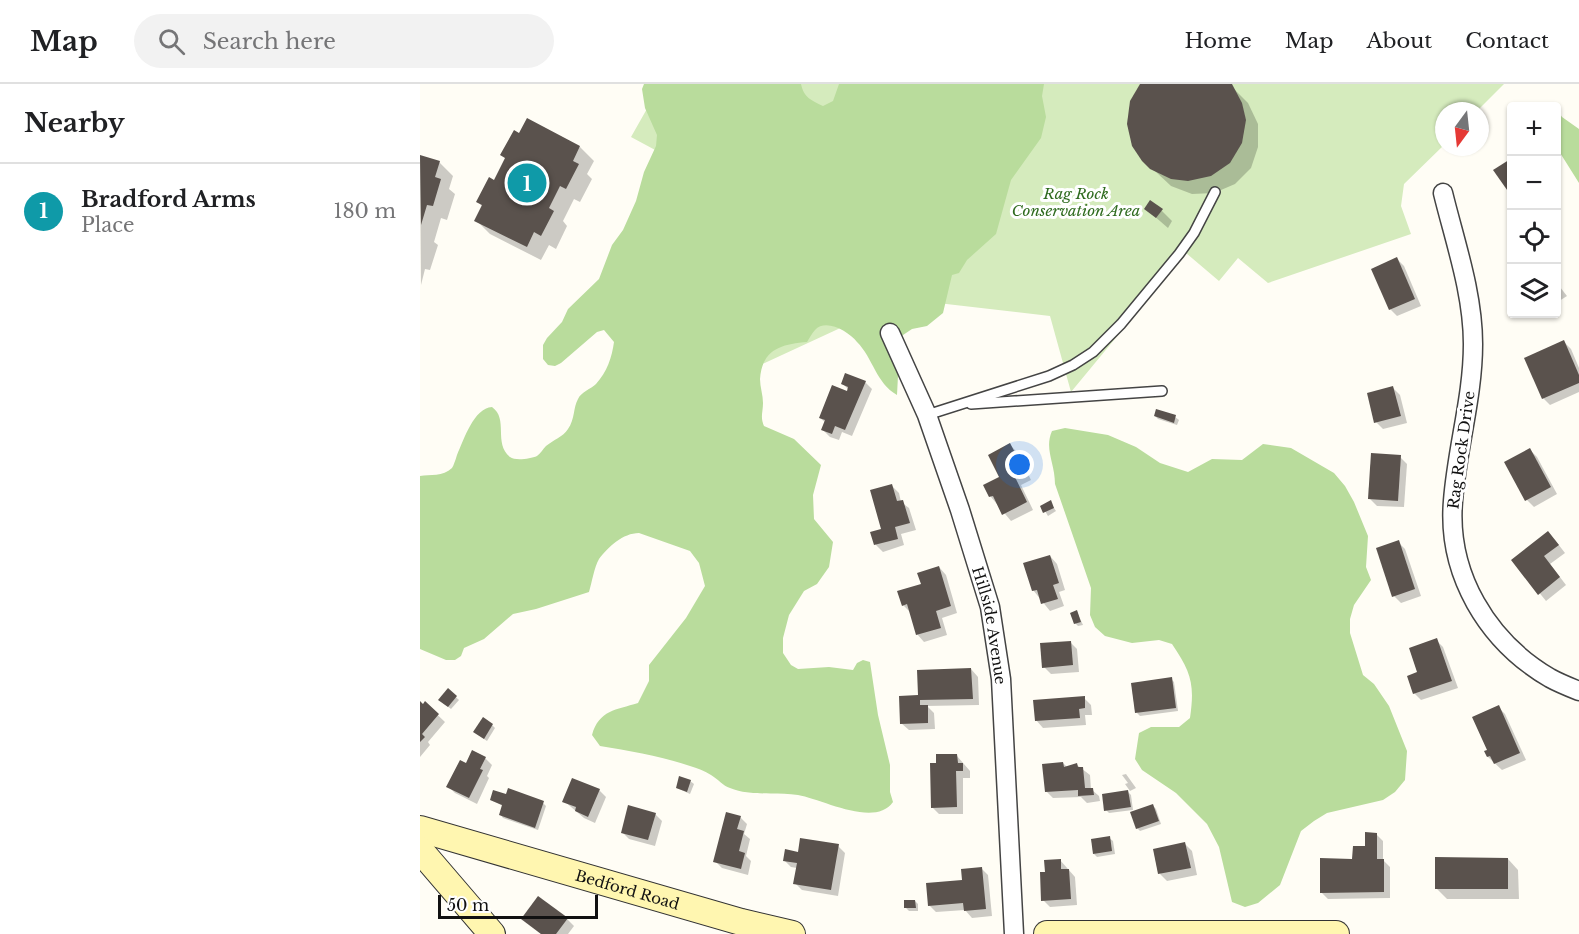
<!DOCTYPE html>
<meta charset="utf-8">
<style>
:root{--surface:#fff;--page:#f2f2f2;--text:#202124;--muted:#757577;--line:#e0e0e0;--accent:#c4262e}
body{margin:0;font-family:"Libre Baskerville",serif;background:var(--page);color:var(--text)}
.controls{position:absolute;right:18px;top:18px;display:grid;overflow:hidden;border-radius:6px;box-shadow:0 2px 4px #0004}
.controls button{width:54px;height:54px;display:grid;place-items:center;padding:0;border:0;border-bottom:2px solid var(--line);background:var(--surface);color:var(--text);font:30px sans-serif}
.compass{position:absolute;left:1015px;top:18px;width:54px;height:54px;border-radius:50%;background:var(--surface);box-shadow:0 2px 4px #0004;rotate:195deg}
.scale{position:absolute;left:18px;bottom:15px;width:160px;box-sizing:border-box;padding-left:6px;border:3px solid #111;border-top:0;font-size:16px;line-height:21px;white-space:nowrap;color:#111;-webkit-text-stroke:4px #fff;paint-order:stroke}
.you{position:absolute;left:600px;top:381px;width:21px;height:21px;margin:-15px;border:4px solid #fff;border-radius:50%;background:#1a73e8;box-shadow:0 0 0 9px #1a73e833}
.badge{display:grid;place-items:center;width:39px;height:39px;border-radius:50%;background:var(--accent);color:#fff;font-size:20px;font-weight:700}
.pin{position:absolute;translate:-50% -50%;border:3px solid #fff;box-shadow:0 2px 6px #0006}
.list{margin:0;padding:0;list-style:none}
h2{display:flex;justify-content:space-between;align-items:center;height:78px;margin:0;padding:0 24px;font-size:26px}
h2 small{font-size:20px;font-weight:400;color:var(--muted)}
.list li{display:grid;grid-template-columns:39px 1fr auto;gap:18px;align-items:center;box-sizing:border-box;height:96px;padding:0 24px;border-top:2px solid var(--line)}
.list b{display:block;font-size:22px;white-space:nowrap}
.list p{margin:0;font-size:20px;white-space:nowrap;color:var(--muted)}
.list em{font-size:20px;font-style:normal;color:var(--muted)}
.icon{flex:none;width:33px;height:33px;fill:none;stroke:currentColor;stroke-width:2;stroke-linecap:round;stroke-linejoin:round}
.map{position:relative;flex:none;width:1159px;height:850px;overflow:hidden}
header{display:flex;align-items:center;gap:36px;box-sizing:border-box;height:84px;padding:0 30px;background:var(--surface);border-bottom:2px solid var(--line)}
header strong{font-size:28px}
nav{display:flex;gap:33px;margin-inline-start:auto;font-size:21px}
.search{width:420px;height:54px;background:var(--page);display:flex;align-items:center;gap:15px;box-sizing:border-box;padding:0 21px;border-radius:33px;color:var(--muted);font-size:22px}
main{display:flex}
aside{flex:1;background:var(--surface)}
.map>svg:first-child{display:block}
</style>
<header>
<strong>Map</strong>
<div class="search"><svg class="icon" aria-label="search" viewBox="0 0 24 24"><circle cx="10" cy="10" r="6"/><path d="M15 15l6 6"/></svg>Search here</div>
<nav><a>Home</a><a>Map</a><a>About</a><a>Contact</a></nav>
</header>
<main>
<aside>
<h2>Nearby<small></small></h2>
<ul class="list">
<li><span class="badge" style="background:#0f9aa8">1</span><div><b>Bradford Arms</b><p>Place</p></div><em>180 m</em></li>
</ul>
</aside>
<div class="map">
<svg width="1159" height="850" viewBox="0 0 1159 850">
<rect width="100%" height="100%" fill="#fffdf5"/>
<!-- green -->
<path fill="#d5ebbd" d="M 241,0 L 1084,0 L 1057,27 L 1024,27 L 1024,61 L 984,100 L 981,122 L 991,150 L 848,199 L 818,174 L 799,197 L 766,169 L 651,308 L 630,232 L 483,215 L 308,296 L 330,117 L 211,53 Z"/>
<!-- forest -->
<g fill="#b9dc9c">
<path d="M 224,0 L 381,0 C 384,14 391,16 403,22 L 413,17 L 419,0 L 624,0 L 622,12 L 626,33 L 621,54 L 591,96 L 576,150 L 547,176 L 539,189 L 532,191 L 523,229 L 507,242 L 492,245 L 480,253 L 477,311 C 456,299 453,274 437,258 C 429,248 406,234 395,246 C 392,249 389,255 387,258 C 362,260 342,265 340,295 C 340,303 343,311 343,319 C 343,328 340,333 344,342 L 374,355 L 401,381 L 393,411 L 394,435 L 413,458 L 409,483 L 397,500 L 384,507 L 369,531 L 363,554 L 363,569 L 371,581 L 378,585 L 409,583 L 433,586 L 437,579 L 443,576 L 450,578 L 458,631 L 470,681 L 470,708 L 473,718 C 455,744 402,715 378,711 C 355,707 332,713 310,704 C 303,702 298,695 291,691 C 285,687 277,684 270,682 C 241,672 210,667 180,662 L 172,651 C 179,626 196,626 218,619 L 229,597 L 229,581 L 266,534 L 285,502 L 279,479 L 270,467 L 219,449 C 203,449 188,463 179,475 C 174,484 172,498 169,508 L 116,525 L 93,530 L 64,555 L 44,564 L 41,572 L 35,576 L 26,576 L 0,565 L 0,392 C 10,390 23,393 32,384 C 34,381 36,374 37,371 C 44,355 54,324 72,323 C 89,335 73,359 90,373 C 95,377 110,375 117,372 C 120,370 123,365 126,362 C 133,356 143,353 148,345 C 155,335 153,324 158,315 C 161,308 171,305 176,300 C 187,288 192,273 194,258 L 184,246 L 177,248 L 141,279 L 135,282 L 128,281 L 123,275 L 123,261 L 127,254 L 142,238 L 148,225 L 179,195 L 192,161 L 203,146 L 216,117 L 224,88 L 236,62 L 237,51 L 225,24 L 222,5 Z"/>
<path d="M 1136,24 L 1142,33 L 1159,45 L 1159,99 L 1137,64 Z"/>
<path d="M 645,344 L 688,351 L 716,363 L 740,379 L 768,388 L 792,375 L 822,376 L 843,360 L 871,364 L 914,389 L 925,402 L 934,418 L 948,452 L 946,483 L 951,496 L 934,521 L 930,535 L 930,549 L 943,591 L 954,600 L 969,622 L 987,667 L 985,696 L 975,708 L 963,716 L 907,729 L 894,737 L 881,747 L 860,801 L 838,819 L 825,823 L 812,818 L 799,763 L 787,740 L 756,709 L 722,686 L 715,675 L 719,649 L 731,643 L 759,643 L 770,634 C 775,600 771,588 752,560 L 739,556 L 712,559 L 685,552 L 675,543 L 670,531 L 671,504 L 635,400 C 635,379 624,365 632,347 Z"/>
</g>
<!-- shadow -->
<g fill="#0003">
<path d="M 724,0 L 809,0 L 828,19 L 838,40 L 838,63 L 831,84 L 815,100 L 794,109 L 772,110 L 751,102 L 719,72 Z"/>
<path d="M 160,63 L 174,77 L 167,90 L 172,95 L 160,118 L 154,115 L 143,137 L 147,142 L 136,165 L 129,161 L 121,176 L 70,150 L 56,136 L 63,123 L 58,118 L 75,98 Z"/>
<path d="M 0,73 L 19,78 L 33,92 L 29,105 L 35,110 L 27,136 L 21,134 L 14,158 L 18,161 L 10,186 L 5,185 L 1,201 Z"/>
<path d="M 726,125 L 742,127 L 752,137 L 748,144 Z"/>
<path d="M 977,175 L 984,182 L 1001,222 L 977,232 L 970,225 Z"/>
<path d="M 1136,198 L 1147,212 L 1136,219 Z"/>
<path d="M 1144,258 L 1151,265 L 1159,284 L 1159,308 L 1130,321 L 1123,314 Z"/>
<path d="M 445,298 L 452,305 L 432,352 L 422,348 L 419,356 L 410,353 L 403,346 L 406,339 L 400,334 L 429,306 L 423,300 Z"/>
<path d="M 973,304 L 980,311 L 987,339 L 963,345 L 956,338 Z"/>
<path d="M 735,332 L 755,333 L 759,336 L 757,341 L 738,335 Z"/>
<path d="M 590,361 L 597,368 L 611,396 L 601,401 L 613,426 L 591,437 L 571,413 L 581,394 Z"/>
<path d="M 1110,366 L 1117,373 L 1137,410 L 1114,423 L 1107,416 Z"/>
<path d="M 980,373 L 987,380 L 984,423 L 957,422 L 949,414 Z"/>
<path d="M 472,402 L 479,409 L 481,418 L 489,424 L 496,446 L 481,450 L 484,461 L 463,468 L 456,461 L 452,449 L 463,446 Z"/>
<path d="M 630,418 L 636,427 L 628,432 L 622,422 Z"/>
<path d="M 1135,456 L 1145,469 L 1130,480 L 1146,501 L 1126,517 L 1093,476 Z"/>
<path d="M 978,458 L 985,465 L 1001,512 L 981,519 L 974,512 Z"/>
<path d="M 630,472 L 637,480 L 645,506 L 639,508 L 644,522 L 630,527 L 613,506 Z"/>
<path d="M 519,483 L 526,491 L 537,529 L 522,534 L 527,551 L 504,558 L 497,550 L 491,529 L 483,521 Z"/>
<path d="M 657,528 L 663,541 L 658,542 L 655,539 Z"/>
<path d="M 1016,556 L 1023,563 L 1038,604 L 1001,616 L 994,609 L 999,589 Z"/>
<path d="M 650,558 L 657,565 L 659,588 L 631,590 L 624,583 Z"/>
<path d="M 551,585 L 558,593 L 559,621 L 507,622 L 514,629 L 515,645 L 489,646 L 481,639 L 499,612 Z"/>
<path d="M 751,595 L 754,598 L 758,627 L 720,632 L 717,629 Z"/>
<path d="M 28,606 L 39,616 L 31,625 L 23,619 Z"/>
<path d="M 664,614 L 671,621 L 672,631 L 665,631 L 666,641 L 623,644 L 616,636 Z"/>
<path d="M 0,619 L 3,622 L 5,619 L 25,638 L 8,658 L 10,661 L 0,673 Z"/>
<path d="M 1078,623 L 1085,630 L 1106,676 L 1082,686 L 1068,673 Z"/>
<path d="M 72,641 L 75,644 L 67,657 L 58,651 Z"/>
<path d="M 537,672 L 550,687 L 550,694 L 543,694 L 543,730 L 519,730 L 512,723 L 518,680 Z"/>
<path d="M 65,674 L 72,681 L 67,692 L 69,694 L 57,720 L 35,709 L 28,702 L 47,681 Z"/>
<path d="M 643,679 L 647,683 L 657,681 L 670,691 L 671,705 L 679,712 L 680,717 L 667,719 L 661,713 L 633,714 L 626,707 Z"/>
<path d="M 706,690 L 716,704 L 710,707 L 705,700 L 708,699 L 702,691 Z"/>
<path d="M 270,697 L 274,700 L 270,710 L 257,704 Z"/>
<path d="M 179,706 L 186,713 L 175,739 L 164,734 L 144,717 Z"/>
<path d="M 708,708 L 711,711 L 713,726 L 689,729 L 686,726 L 684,712 Z"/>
<path d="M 71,716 L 123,719 L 126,722 L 118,746 L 83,734 L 80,730 L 83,722 Z"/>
<path d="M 733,722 L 736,725 L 741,740 L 720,747 L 717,744 Z"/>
<path d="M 235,730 L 242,737 L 235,762 L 209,755 L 202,748 Z"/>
<path d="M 320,733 L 327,740 L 324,750 L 330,755 L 326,772 L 331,777 L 328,791 L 302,784 L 295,777 Z"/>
<path d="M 956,750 L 963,757 L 963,776 L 970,783 L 970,814 L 908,815 L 901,808 L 947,764 Z"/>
<path d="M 689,754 L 693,757 L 695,770 L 677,773 L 674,770 Z"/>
<path d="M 765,760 L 772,767 L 777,791 L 747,797 L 740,790 Z"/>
<path d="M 418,762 L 425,769 L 418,812 L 382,806 L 375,799 L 377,784 L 371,783 L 364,776 L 379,769 Z"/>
<path d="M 1088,775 L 1098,786 L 1099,815 L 1027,815 L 1016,804 Z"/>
<path d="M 640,776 L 655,793 L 657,821 L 630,823 L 623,816 L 627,789 Z"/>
<path d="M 561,784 L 568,791 L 572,832 L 552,834 L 545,826 L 516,828 L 509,821 Z"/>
<path d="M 495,817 L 498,820 L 498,827 L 489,827 L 486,824 Z"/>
<path d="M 103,835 L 147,835 L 154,842 L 148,850 L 121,850 Z"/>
</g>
<!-- building -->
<g fill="#5a524d">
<path d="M 720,0 L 812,0 L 822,19 L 826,36 L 822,59 L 810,79 L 791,92 L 768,97 L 751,95 L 730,85 L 722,77 L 712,62 L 707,40 L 710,17 Z"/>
<path d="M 107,34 L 160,62 L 153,77 L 159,80 L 146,105 L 140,102 L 129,124 L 134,127 L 121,152 L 114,148 L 107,163 L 54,137 L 62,121 L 56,118 L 69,93 L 74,96 L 85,74 L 80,71 L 94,46 L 99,49 Z"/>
<path d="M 0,71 L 20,77 L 15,93 L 21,95 L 13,122 L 7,121 L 1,141 Z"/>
<path d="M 1092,74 L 1092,113 L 1073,86 Z"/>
<path d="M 730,116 L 743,125 L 736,134 L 724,125 Z"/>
<path d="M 977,173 L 995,215 L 969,226 L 951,185 Z"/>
<path d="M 1144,256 L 1159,291 L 1159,299 L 1122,315 L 1104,274 Z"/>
<path d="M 425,289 L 446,297 L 425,346 L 415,342 L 412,350 L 401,346 L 405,336 L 399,334 L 412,301 L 427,307 L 428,303 L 421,300 Z"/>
<path d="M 973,302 L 981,332 L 954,339 L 947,309 Z"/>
<path d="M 736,325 L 756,331 L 754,339 L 734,332 Z"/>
<path d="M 590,359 L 605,388 L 595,393 L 607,418 L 582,431 L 573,412 L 569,413 L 563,401 L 579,393 L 568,371 Z"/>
<path d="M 1110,364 L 1131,403 L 1105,417 L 1084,378 Z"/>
<path d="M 951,369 L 981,371 L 978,417 L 948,415 Z"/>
<path d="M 472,400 L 477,417 L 483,416 L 490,439 L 475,443 L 478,455 L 454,461 L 450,448 L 461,445 L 450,406 Z"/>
<path d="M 631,416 L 634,424 L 623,429 L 620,422 Z"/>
<path d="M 1128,447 L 1139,461 L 1124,472 L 1140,493 L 1118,511 L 1091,476 Z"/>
<path d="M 979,456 L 995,505 L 972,513 L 956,464 Z"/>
<path d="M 630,471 L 639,499 L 633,501 L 638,515 L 621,520 L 617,506 L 612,507 L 603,479 Z"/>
<path d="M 519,482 L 531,522 L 516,527 L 521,544 L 496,551 L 487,520 L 482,522 L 477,507 L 501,500 L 497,489 Z"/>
<path d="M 657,526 L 661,538 L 654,540 L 650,529 Z"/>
<path d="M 1017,554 L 1032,597 L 993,610 L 987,592 L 997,588 L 989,564 Z"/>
<path d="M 651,557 L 653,581 L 622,584 L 620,559 Z"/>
<path d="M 551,584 L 553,615 L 500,616 L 500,621 L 508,621 L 508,639 L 480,640 L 479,612 L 498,611 L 497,586 Z"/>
<path d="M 752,593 L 756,624 L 715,629 L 711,599 Z"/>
<path d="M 28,604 L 37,612 L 28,623 L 18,616 Z"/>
<path d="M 665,612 L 665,624 L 659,625 L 660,634 L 615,637 L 613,616 Z"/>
<path d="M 0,617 L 3,620 L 5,617 L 19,630 L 2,650 L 5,653 L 0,658 Z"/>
<path d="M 1079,621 L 1100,669 L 1074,680 L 1070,672 L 1067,673 L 1064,667 L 1067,666 L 1052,633 Z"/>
<path d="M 63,633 L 73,640 L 64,655 L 53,648 Z"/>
<path d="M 52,666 L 66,673 L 60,685 L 63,686 L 49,714 L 26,703 L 40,676 L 46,679 Z"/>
<path d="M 516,670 L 537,670 L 538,679 L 543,679 L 543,687 L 536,687 L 537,723 L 511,724 L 510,679 L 516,679 Z"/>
<path d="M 643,678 L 644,683 L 657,679 L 658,683 L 663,683 L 665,704 L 673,704 L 674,711 L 658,712 L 658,706 L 625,708 L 622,680 Z"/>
<path d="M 259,692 L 271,696 L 267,708 L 256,704 Z"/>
<path d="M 152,694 L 180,705 L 168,733 L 155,727 L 156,723 L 142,718 Z"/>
<path d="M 88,704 L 124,717 L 115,744 L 79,731 L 82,721 L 70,716 L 73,706 L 86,710 Z"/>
<path d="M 708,706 L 711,723 L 684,727 L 682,710 Z"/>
<path d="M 733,720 L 739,737 L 716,745 L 710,728 Z"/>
<path d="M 208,721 L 236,729 L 228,756 L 201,749 Z"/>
<path d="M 306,728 L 321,732 L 317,745 L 324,747 L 319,767 L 325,769 L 321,785 L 293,778 Z"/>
<path d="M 945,748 L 957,749 L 957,775 L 964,775 L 964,808 L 900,809 L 900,774 L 932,775 L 933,762 L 945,762 Z"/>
<path d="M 690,752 L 692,767 L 673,770 L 671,755 Z"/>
<path d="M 380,754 L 419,760 L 411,806 L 373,800 L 377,779 L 363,777 L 365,765 L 378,768 Z"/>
<path d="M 765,758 L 771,784 L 738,790 L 733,765 Z"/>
<path d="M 1015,773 L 1088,774 L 1088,805 L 1015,805 Z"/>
<path d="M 641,775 L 641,785 L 649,785 L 651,815 L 621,817 L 620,788 L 625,788 L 624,776 Z"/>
<path d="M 562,783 L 566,825 L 544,827 L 543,819 L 508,822 L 506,799 L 542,796 L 541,785 Z"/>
<path d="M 118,812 L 148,834 L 136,850 L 121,850 L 101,835 Z"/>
<path d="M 484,816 L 495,816 L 496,824 L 484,824 Z"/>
</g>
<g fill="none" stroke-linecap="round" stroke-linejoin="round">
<defs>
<g id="lane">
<path d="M 551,320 L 742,307"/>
<path d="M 507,331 L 629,292 L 653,281 L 673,268 L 701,240 L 759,170 L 774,149 L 795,108"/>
</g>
<g id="street">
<path d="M 1023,109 C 1035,158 1053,209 1053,260 C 1053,313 1037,364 1033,417 C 1027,490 1067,557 1130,594 C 1139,599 1149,603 1159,607"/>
<path id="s1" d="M 470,249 L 507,331 L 540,426 L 570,523 L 581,595 L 594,850"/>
</g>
<g id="secondary">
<path id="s2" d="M 0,745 L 321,838 L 372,850"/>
<path d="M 0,766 L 72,850"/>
<path d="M 627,850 L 916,850"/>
</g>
</defs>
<!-- lane casing -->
<use href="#lane" stroke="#444" stroke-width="12"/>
<!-- street casing -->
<use href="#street" stroke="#444" stroke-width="21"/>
<!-- secondary casing -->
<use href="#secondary" stroke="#333" stroke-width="28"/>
<!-- lane -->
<use href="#lane" stroke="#fff" stroke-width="9"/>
<!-- street -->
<use href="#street" stroke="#fff" stroke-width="18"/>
<!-- secondary -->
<use href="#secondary" stroke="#fff6b0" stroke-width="26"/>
</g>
<g text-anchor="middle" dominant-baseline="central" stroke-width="6" stroke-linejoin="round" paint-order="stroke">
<!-- park labels -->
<g font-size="15" font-style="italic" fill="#2f6b1f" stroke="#fff">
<text x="656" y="109">Rag Rock<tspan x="656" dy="17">Conservation Area</tspan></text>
</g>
<!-- street labels -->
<g font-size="15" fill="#111" stroke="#fff">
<text transform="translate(1041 366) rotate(-82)">Rag Rock Drive</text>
<text stroke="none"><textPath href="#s1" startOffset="310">Hillside Avenue</textPath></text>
<text stroke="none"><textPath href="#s2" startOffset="216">Bedford Road</textPath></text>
</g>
</g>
</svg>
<div class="controls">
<button>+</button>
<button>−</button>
<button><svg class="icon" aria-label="locate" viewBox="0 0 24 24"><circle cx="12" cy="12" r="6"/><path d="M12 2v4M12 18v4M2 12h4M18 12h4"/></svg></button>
<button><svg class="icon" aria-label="layers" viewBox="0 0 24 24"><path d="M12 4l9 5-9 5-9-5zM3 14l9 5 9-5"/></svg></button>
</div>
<svg class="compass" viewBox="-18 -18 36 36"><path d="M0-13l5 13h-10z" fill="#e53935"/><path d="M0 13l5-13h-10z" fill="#757577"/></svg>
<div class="scale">50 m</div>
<div class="you"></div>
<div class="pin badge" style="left:107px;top:99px;background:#0f9aa8">1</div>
</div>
</main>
